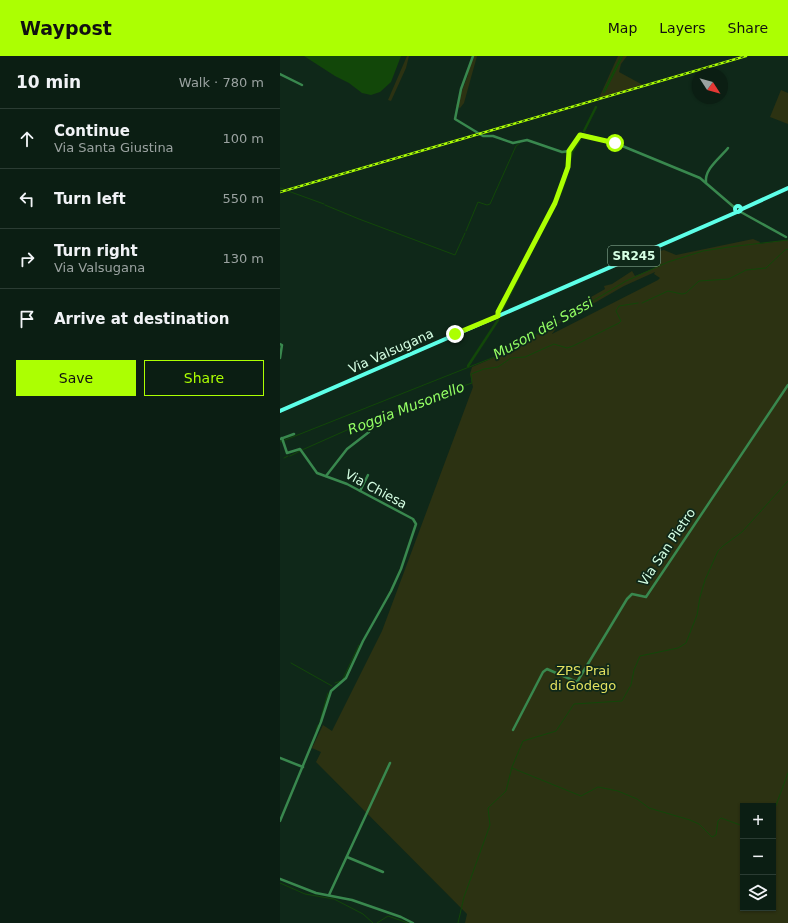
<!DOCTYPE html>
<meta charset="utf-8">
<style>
:root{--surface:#0b1e13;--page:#14271c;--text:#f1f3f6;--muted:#9aa2a0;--line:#2b3c33;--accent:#acff02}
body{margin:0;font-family:"DejaVu Sans",sans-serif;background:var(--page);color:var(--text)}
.controls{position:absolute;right:12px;bottom:12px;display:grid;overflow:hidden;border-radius:0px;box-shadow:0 1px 3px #0004}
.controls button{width:36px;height:36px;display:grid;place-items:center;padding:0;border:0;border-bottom:1px solid var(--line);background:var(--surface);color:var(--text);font:20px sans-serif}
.compass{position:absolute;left:412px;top:12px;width:36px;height:36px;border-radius:50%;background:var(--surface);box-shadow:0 1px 3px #0004;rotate:126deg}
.stop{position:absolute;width:12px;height:12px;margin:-9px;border:3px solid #acff02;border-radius:50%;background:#fff}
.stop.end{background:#acff02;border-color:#fff;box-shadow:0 1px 4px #0008}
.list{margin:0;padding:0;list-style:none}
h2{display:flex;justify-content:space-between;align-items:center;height:52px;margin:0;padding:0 16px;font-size:17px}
h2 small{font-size:13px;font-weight:400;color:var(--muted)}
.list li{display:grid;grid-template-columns:26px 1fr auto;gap:12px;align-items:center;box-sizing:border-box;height:60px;padding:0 16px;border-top:1px solid var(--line)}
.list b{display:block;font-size:15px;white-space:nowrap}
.list p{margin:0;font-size:13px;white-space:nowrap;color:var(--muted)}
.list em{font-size:13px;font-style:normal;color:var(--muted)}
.actions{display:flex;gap:8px;padding:12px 16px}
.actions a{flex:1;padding:9px 0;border:1px solid var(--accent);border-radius:0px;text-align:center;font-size:14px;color:var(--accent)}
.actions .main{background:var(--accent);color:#111}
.icon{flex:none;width:22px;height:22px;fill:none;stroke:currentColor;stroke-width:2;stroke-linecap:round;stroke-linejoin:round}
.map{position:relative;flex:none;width:508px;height:867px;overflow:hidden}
header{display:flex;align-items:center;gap:24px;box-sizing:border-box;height:56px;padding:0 20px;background:var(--accent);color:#111}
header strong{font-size:19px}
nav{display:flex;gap:22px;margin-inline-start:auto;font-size:14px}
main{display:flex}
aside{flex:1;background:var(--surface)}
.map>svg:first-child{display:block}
</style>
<header>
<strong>Waypost</strong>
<nav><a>Map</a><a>Layers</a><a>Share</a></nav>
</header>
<main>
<aside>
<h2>10 min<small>Walk · 780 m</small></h2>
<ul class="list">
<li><svg class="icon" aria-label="ahead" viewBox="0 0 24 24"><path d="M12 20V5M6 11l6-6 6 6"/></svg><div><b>Continue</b><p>Via Santa Giustina</p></div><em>100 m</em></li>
<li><svg class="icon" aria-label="left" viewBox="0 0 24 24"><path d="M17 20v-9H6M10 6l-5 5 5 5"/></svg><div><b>Turn left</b></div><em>550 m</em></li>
<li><svg class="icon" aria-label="right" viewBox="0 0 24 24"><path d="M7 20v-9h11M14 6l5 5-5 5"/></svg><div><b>Turn right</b><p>Via Valsugana</p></div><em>130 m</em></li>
<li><svg class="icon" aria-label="arrive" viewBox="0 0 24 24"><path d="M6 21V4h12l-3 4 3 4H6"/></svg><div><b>Arrive at destination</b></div></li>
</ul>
<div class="actions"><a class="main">Save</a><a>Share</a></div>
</aside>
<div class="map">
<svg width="508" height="867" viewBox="0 0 508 867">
<rect width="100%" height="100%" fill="#0f2819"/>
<!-- green -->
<g fill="#2c3212" fill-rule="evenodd">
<path d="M 127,0 L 129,0 L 126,12 L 111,45 L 108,44 Z"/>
<path d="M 194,0 L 197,0 L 184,47 L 180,52 L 176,50 L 188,19 L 188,12 Z"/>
<path d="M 338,0 L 347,0 L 341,8 L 339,16 L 363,29 L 319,42 Z"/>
<path d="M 501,34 L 508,37 L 508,68 L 490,61 Z"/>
<path d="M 473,183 L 480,186 L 479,188 L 508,184 L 508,867 L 185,867 L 187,858 L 36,706 L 41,696 L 32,692 L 43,669 L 52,675 L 102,575 L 193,331 L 190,318 L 192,311 L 229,295 L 305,251 L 299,248 L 325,233 L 324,230 L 332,228 L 352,215 L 355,220 L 375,212 L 373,206 L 378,207 L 381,206 L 380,195 L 384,194 L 396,199 ZM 375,216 L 374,218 L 380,222 L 378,224 L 272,278 L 277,271 L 276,269 L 344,230 ZM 463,750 L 493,750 L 493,852 L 463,852 Z"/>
</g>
<!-- water -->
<path fill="#124709" d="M 24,0 L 121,0 L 111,26 L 100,36 L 91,39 L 82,37 L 69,27 L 55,20 Z"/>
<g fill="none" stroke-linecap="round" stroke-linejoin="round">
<!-- stream -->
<g stroke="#124709" stroke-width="1">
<path d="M 283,97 L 292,96"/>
<path d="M 0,132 L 4,133"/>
<path d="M 8,135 L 44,148"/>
<path d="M 45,149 L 79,163 L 175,199 L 185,177"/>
<path d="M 186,175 L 198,146 L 207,149 L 210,148 L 236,90 L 240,87"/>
<path d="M 362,247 L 388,235 L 402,238 L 406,237 L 419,225 L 449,223 L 466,214 L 486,212 L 505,194 L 508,193"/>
<path d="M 0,386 L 227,296 L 346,225 L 388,206 L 423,195 L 449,191 L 508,184"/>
<path d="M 22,394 L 103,358 L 135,351 L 154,340 L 192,327 L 191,318 L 204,313 L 218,311 L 231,302 L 245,301 L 274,288 L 287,292 L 293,290 L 339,267 L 341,265 L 336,255 L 339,250 L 358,247"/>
<path d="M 10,400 L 20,395"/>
<path d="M 4,402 L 8,400"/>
<path d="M 11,607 L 52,630"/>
<path d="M 63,623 L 79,589"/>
<path d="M 55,627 L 61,625"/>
<path d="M 40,665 L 48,637"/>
<path d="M 36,674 L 38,669"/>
<path d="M 232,712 L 301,740 L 318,731 L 338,735 L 357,743 L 369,752 L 410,764 L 419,768 L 432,781 L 436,779 L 438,765 L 441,762 L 463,770"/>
<path d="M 493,779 L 495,752 L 508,717"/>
<path d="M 0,827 L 25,838 L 54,843 L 83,858 L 93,867"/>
<path d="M 97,867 L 108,860 L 128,867"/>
<path d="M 178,867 L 184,841 L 210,769 L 208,752 L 226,735 L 232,711 L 243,685 L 276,675 L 294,648 L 342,645 L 351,629 L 354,614 L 360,600 L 398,592 L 406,587 L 417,559 L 420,541 L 425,524 L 438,495 L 443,490 L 462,476 L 508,425"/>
</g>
<!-- canal -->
<g stroke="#124709" stroke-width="2.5">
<path d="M 324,36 L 342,0"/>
<path d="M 304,75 L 316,51"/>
<path d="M 278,143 L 285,125 L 292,96 L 302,80"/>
<path d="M 222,254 L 272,154"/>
<path d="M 188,310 L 218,264"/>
</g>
<!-- street -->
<g stroke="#39884e" stroke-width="2.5">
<path d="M 193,0 L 181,33 L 175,63 L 203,80 L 213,80 L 233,87 L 247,84 L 282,96 L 289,95"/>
<path d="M 0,18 L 22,29"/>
<path d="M 289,95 L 301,78 L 335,87 L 420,122 L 455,152"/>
<path d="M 426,127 C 424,113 440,102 448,92"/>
<path d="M 459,155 L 506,181"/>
<path d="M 218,259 L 218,257 L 275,147 L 287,111 L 289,95"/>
<path d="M 0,288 L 2,289 L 0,302"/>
<path d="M 0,383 L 14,378"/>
<path d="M 46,420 L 67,393 L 89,376"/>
<path d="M 80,435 L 88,419"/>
<path d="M 233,674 L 263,616 L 267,613 L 297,626 L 347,543 L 352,538 L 366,541 L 508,329"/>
<path d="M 0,702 L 23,711"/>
<path d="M 0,765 L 41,666 L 51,635 L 66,622 L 83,585 L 111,535 L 121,513 L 136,468 L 133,463 L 67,428 L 37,417 L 20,393 L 7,397 L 2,382"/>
<path d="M 67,801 L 103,816"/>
<path d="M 0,823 L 36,837 L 72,844 L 121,861 L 133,867"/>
<path d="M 49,839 L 110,707"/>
</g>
<!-- primary -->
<g stroke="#5dffe8" stroke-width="4">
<circle cx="458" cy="153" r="3"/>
<path d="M 460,154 L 508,132"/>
<path d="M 0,355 L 457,156"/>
</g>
<defs>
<path id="rail" d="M 0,136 L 466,0"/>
</defs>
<!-- rail casing -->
<use href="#rail" stroke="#acff02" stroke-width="2.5"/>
<!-- rail -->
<use href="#rail" stroke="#0f2819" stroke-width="1" stroke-dasharray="3" stroke-linecap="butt"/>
</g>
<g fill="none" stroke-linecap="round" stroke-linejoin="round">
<!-- route -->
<path stroke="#acff02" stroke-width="5" d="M 175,278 L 218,260 L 218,256 L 275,147 L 288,111 L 289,95 L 300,79 L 335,87"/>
</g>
<g text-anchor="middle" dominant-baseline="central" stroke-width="3.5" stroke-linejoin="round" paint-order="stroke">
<!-- shield labels -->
<rect fill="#0f2819" stroke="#9abea7" stroke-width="1" x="328" y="190" width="52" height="20" rx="3"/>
<g font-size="12" font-weight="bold" fill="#d6ffe4">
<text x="354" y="200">SR245</text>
</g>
<!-- street labels -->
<g font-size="13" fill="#d6ffe4" stroke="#0f2819">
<text transform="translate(111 295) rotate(-24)">Via Valsugana</text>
<text transform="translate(96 433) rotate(28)">Via Chiesa</text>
<text transform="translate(387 491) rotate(-56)">Via San Pietro</text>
</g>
<!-- park labels -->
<g font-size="13" fill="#e3e05f" stroke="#0f2819">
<text x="303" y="614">ZPS Prai<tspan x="303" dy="15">di Godego</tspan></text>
</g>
<!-- water labels -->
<g font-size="14" font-style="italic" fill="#94ff64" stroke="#0f2819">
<text transform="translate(263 272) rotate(-29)">Muson dei Sassi</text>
<text transform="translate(126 352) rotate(-21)">Roggia Musonello</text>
</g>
</g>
</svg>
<div class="controls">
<button>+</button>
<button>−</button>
<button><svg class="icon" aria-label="layers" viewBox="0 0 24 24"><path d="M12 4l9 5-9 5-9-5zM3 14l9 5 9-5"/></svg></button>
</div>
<svg class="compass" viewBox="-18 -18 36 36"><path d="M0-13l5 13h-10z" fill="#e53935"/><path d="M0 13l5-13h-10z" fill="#9aa2a0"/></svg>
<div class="stop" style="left:335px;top:87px"></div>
<div class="stop end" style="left:175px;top:278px"></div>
</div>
</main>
